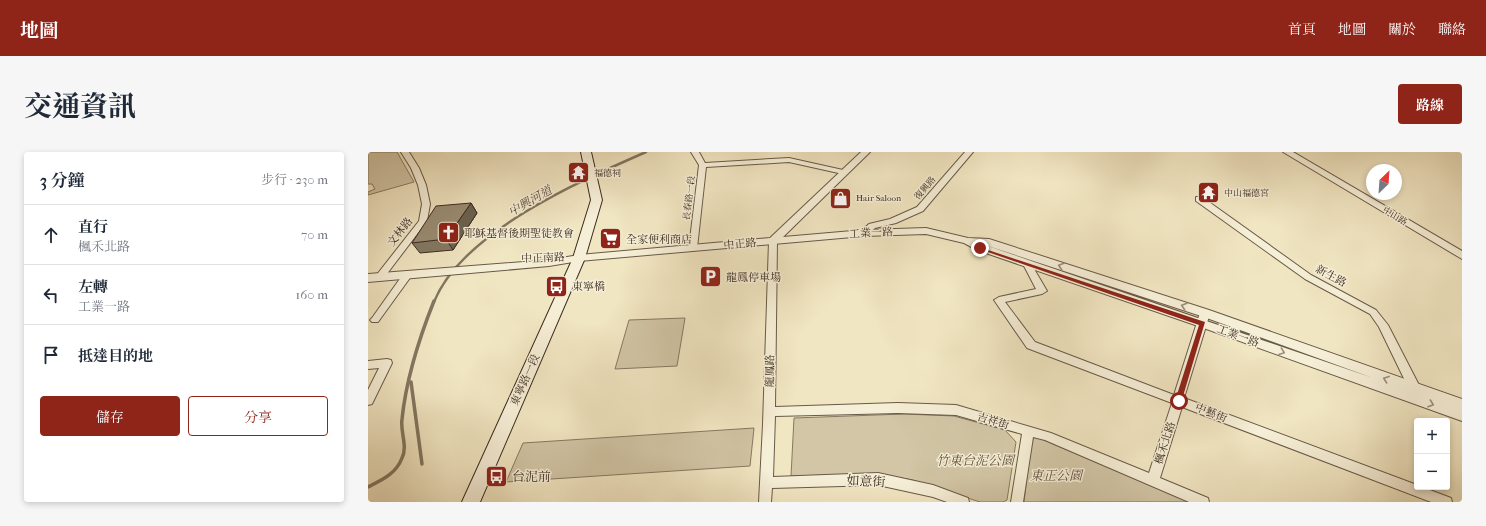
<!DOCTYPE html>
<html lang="zh-TW">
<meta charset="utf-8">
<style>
:root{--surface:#fff;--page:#f6f6f7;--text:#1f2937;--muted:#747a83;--line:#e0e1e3;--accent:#8f2418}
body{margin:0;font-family:"IM FELL French Canon","Noto Serif TC",serif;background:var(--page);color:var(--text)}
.controls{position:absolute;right:12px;bottom:12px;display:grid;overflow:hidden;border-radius:4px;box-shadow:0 2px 6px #0003}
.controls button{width:36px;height:36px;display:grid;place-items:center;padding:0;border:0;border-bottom:1px solid var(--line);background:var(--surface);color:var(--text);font:20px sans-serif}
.compass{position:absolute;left:998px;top:12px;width:36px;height:36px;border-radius:50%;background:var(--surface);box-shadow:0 2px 6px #0003;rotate:25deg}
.stop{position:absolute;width:12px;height:12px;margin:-9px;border:3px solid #8f2418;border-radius:50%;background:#fff}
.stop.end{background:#8f2418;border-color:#fff;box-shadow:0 1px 4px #0008}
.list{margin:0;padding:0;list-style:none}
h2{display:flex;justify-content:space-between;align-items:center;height:52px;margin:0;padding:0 16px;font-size:17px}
h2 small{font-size:13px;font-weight:400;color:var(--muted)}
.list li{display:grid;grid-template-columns:26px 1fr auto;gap:12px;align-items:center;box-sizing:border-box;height:60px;padding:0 16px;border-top:1px solid var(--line)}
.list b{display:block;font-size:15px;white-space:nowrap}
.list p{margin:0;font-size:13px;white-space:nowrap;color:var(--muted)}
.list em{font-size:13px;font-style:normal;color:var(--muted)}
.actions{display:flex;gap:8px;padding:12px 16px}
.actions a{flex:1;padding:9px 0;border:1px solid var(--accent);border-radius:4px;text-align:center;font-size:14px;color:var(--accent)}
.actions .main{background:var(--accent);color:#fff}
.icon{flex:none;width:22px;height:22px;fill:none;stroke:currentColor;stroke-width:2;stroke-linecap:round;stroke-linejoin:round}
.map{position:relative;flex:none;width:1094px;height:350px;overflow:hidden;border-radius:4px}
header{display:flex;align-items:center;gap:24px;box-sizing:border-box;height:56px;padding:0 20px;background:var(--accent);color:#fff}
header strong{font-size:19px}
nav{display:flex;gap:22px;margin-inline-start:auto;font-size:14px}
.intro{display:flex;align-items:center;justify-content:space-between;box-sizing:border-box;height:96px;padding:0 24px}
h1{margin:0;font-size:28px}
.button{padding:10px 18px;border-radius:4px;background:var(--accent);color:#fff;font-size:14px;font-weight:700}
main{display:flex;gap:24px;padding:0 24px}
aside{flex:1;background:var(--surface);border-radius:4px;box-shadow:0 2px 6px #0003}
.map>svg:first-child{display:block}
</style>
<header>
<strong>地圖</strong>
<nav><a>首頁</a><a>地圖</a><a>關於</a><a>聯絡</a></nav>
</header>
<div class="intro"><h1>交通資訊</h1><a class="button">路線</a></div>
<main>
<aside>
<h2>3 分鐘<small>步行 · 230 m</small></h2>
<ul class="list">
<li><svg class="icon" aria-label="ahead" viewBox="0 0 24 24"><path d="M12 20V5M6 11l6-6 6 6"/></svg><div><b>直行</b><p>楓禾北路</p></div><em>70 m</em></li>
<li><svg class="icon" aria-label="left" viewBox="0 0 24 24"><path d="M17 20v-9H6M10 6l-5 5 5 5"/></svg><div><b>左轉</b><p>工業一路</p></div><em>160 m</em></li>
<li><svg class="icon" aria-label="arrive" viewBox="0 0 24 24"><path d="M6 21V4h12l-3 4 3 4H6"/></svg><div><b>抵達目的地</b></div></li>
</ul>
<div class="actions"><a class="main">儲存</a><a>分享</a></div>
</aside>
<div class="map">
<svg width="1094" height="350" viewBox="0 0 1094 350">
<rect width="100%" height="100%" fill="#f1e6c2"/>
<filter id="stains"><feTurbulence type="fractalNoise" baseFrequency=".005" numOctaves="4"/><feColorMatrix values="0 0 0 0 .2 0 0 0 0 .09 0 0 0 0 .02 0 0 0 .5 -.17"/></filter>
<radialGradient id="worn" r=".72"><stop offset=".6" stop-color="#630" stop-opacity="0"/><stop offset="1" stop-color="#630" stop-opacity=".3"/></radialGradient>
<!-- green -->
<g fill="#d2c6a6" stroke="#877962">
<path d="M 0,0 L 29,0 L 46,30 L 0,43 L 0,40 L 7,37 L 4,32 L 0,32 Z"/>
<path d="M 317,166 L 309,214 L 247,217 L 261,168 Z"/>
<path d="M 536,262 L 586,264 L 637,278 L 648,290 L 639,348 L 635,350 L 612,350 L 545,328 L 510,322 L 423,324 L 426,266 Z"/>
<path d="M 386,276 L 382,314 L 138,330 L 155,291 Z"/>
<path d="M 664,283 L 821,350 L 656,350 Z"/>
</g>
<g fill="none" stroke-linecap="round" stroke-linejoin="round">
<!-- stream-far1 -->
<path stroke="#837660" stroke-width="2.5" d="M 66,150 C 94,80 212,29 278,0"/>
<!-- stream -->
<g stroke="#837660" stroke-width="3.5">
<path d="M 43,230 L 54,312"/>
<path d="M 0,335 C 14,328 28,322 34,306 C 40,294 32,280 34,267 C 38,229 52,184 66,149"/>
</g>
<defs>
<g id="minor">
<path d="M 33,0 L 41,0 L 51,16 L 58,33 L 62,52 L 59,69 L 15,127 L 12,128 L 7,125 L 51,69 L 54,52 L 50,33 L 43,16 Z"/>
<path d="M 323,0 L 331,0 L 337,11 L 421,6 L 475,18 L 479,20 L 475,22 L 421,10 L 338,15 L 329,96 L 325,99 L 321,96 L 331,13 Z"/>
<path d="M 597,0 L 605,0 L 555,59 L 528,71 L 507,76 L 499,83 L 493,83 L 493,79 L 501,72 L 522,67 L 549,55 Z"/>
<path d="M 828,45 L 834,45 L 943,123 L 1008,158 L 1020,173 L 1053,237 L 1051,244 L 1047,245 L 1043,244 L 1041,237 L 1011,175 L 1002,162 L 937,127 L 828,49 Z"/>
<path d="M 405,86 L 409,89 L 407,255 L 530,251 L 588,253 L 683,281 L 781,321 L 804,251 L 659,196 L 626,148 L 631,145 L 668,137 L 655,112 L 659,109 L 662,110 L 679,139 L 674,142 L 637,150 L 667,190 L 806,243 L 832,161 L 834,159 L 840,159 L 842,161 L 816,246 L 1049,333 L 1049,335 L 1054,335 L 1083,346 L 1084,350 L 1063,350 L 814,255 L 792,326 L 840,346 L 841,350 L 821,350 L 677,288 L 665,285 L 655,350 L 643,350 L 654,282 L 588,263 L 530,261 L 407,264 L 405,325 L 510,321 L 565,333 L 600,346 L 601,350 L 579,350 L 565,345 L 510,333 L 404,336 L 403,350 L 391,350 L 395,272 L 401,89 Z"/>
<path d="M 39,120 L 44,123 L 10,170 L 4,170 L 2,168 L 4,166 L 36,121 Z"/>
<path d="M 19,207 L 23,208 L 24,211 L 4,252 L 0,253 L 0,238 L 11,216 L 0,217 L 0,209 Z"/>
</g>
<g id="tertiary">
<path d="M 493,0 L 502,0 L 415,85 L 496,78 L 558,76 L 600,86 L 621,87 L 841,158 L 1094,247 L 1094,269 L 830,174 L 609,98 L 596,91 L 558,82 L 496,84 L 211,109 L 181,114 L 0,130 L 0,122 L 181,108 L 211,103 L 402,86 ZM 614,92 L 833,164 L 1005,226 Z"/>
<path d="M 915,0 L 925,0 L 1094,99 L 1094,107 Z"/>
</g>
<path id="secondary" d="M 213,0 L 223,0 L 234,48 L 217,106 L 112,350 L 94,350 L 205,106 L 223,48 Z"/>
</defs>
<!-- minor casing -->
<use href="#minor" stroke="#695a48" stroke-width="2"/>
<!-- tertiary casing -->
<use href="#tertiary" stroke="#695a48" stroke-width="2"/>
<!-- secondary casing -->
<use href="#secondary" stroke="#3c2c1f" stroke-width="2"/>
<!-- minor -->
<use href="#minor" fill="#f6efd7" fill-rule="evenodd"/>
<!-- tertiary -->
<use href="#tertiary" fill="#f6efd7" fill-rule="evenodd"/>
<!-- secondary -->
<use href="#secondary" fill="#f6efd7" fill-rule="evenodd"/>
</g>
<!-- wall -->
<g fill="#847964" stroke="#3c2c1f">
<path d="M 838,31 L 846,41 L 844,47 L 834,44 Z"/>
<path d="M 103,51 L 109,61 L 85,98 L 52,101 L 44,91 Z"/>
</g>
<!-- shaded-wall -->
<path fill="#6c6351" stroke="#3c2c1f" d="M 103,51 L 109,61 L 85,98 L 78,87 Z"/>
<!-- building -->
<g fill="#9a8d74" stroke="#3c2c1f">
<path d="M 838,31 L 848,33 L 846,41 L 836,38 Z"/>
<path d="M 103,51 L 78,87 L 44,91 L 68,54 Z"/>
</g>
<!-- one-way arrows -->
<defs><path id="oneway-chevron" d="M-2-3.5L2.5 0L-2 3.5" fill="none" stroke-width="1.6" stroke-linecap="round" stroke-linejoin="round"/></defs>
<g stroke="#998e7b">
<use href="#oneway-chevron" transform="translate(693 114) rotate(-162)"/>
<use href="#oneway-chevron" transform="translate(816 154) rotate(-162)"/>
<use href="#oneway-chevron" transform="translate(914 200) rotate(20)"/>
<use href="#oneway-chevron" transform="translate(1018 227) rotate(-160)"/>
<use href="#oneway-chevron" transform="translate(1063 252) rotate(19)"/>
</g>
<!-- route -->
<path fill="#8f2418" d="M 611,95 L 837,170 L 813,251 L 808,251 L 807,249 L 831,173 L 611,97 Z"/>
<!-- icons -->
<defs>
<symbol id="temple-square" viewBox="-11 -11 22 22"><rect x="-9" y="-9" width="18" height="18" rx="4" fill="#8f2418" stroke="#f6efd7"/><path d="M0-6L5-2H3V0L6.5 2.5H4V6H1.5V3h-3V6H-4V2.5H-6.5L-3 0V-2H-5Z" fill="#fff"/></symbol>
<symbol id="shop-square" viewBox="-11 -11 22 22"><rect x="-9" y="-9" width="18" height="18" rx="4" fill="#8f2418" stroke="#f6efd7"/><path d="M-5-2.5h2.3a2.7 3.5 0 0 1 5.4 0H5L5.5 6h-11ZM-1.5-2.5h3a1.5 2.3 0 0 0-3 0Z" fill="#fff"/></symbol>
<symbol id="church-square" viewBox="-11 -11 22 22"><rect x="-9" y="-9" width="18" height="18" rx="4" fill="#8f2418" stroke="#f6efd7"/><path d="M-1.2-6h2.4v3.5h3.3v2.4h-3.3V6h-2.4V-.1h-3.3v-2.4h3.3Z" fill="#fff"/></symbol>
<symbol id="supermarket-square" viewBox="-11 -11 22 22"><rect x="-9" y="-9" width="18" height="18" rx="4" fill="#8f2418" stroke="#f6efd7"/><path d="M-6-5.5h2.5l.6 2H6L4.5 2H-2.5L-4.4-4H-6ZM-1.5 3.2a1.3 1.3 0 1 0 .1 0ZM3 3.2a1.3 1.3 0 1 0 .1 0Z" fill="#fff"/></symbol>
<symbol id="parking-square" viewBox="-11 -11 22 22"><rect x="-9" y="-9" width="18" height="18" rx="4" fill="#8f2418" stroke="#f6efd7"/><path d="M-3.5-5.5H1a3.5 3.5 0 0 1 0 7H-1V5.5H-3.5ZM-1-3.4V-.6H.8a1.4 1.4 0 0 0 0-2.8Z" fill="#fff"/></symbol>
<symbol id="bus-square" viewBox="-11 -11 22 22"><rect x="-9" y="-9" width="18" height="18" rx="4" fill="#8f2418" stroke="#f6efd7"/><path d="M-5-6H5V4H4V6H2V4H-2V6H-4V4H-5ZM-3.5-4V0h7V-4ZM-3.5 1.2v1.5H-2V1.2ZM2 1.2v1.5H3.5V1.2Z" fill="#fff"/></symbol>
</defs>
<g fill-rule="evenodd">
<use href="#temple-square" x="198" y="8" width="25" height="25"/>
<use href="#temple-square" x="828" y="28" width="25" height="25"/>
<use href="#shop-square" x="460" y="34" width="25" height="25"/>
<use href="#church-square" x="68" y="68" width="25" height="25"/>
<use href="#supermarket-square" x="230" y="74" width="25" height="25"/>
<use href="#parking-square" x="330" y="112" width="25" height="25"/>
<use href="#bus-square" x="176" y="122" width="25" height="25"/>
<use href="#bus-square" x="116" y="312" width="25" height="25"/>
</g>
<g text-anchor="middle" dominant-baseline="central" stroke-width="3" stroke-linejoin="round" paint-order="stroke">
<!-- far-poi labels -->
<g font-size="9" fill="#3c2c1f" stroke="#f6efd7" text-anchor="start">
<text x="226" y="21">福德祠</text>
<text x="856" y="41">中山福德宮</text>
<text x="488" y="46">Hair Saloon</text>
</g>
<!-- far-street labels -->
<g font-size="9" fill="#3c2c1f" stroke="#f6efd7">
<text transform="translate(557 36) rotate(-50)">復興路</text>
<text transform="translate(321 46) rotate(-83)">長春路一段</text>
<text transform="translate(1027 64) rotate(31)">中山路</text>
</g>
<!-- street labels -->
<g font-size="11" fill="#3c2c1f" stroke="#f6efd7">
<text transform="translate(32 80) rotate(-52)">文林路</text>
<text transform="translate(503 81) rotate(-3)">工業一路</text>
<text transform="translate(372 92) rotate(-5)">中正路</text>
<text transform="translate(175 106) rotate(-2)">中正南路</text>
<text transform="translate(963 124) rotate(28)">新生路</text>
<text transform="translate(870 184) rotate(20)">工業一路</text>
<text transform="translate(402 219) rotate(-89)">龍鳳路</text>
<text transform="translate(157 228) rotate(-66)">東寧路一段</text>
<text transform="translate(843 261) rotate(21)">中藝街</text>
<text transform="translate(625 269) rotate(16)">吉祥街</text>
<text transform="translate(797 291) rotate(-72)">楓禾北路</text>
</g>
<!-- poi labels -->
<g font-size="11" fill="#3c2c1f" stroke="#f6efd7" text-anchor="start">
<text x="96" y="81">耶穌基督後期聖徒教會</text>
<text x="258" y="87">全家便利商店</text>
<text x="358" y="125">龍鳳停車場</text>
<text x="204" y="134">東寧橋</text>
</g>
<!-- water labels -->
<g font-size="12" font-style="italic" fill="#60513f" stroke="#f6efd7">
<text transform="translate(162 49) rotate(-30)">中興河道</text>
</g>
<!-- near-park labels -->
<g font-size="13" font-style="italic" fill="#625241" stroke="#f6efd7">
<text x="607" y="308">竹東台泥公園</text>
<text x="688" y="323">東正公園</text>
</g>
<!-- near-poi labels -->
<g font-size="13" fill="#3c2c1f" stroke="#f6efd7" text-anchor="start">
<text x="144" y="324">台泥前</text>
</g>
<!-- near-street labels -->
<g font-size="13" fill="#3c2c1f" stroke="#f6efd7">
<text transform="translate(498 329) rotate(3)">如意街</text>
</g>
</g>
<rect width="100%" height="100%" filter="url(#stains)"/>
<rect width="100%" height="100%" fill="url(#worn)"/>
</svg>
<div class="controls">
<button>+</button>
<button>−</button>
</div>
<svg class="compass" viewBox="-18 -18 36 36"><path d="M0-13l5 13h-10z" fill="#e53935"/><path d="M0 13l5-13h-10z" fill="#747a83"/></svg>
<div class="stop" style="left:811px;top:249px"></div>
<div class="stop end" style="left:612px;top:96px"></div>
</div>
</main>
